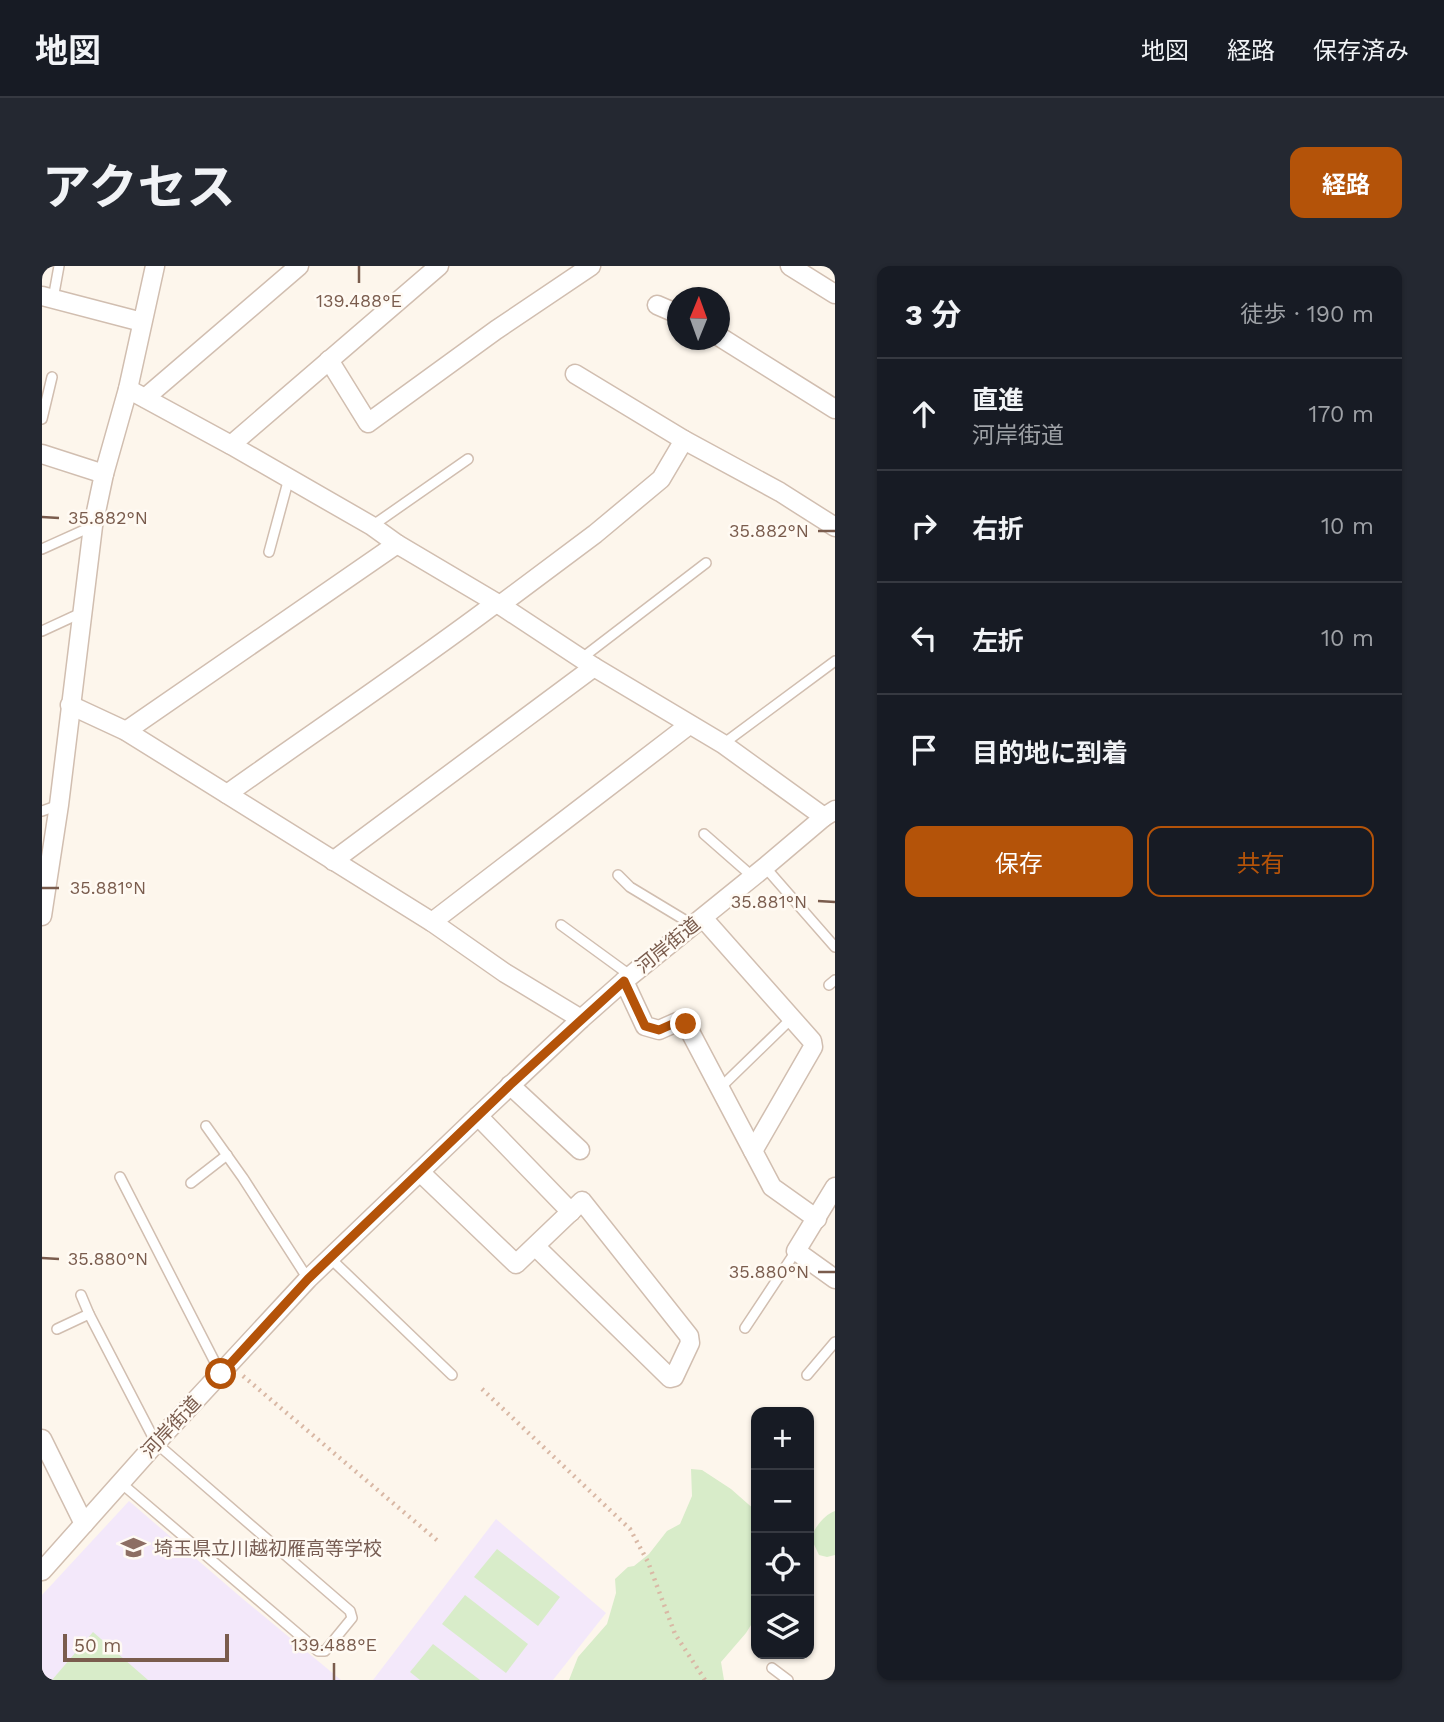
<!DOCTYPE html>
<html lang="ja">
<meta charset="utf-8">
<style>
:root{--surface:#171b24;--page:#242831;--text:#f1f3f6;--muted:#9ea1a6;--line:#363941;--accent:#b45309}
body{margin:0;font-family:"Work Sans","Noto Sans JP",sans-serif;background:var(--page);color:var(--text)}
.controls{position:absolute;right:21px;bottom:21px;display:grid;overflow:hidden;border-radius:14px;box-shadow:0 2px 5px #0004}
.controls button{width:63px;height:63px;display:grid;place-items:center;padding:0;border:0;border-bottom:2px solid var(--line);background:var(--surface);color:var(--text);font:35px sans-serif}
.compass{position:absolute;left:625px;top:21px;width:63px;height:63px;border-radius:50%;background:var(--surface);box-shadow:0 2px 5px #0004;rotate:1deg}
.scale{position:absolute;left:21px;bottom:18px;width:166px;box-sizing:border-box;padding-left:7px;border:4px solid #7a5c4d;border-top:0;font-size:19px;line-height:24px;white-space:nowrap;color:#7a5c4d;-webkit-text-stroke:5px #fffaf3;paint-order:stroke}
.stop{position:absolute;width:21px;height:21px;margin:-16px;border:5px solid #b45309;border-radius:50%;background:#fff}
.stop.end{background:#b45309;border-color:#fff;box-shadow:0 2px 7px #0008}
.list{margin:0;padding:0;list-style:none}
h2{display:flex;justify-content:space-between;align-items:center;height:91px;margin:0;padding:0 28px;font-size:30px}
h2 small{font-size:23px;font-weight:400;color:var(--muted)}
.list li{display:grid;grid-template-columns:46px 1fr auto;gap:21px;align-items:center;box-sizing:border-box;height:112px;padding:0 28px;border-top:2px solid var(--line)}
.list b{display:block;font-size:26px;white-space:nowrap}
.list p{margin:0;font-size:23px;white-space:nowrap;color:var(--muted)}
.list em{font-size:23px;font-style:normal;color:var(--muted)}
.actions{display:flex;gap:14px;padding:21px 28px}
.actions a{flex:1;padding:16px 0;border:2px solid var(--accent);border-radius:14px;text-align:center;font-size:24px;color:var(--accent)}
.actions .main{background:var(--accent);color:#fff}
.icon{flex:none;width:38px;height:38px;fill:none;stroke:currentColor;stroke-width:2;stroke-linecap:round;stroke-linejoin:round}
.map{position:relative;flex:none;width:793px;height:1414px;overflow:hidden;border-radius:14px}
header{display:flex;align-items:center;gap:42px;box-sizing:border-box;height:98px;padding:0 35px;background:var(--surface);border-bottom:2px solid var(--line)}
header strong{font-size:33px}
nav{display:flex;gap:38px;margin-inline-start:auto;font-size:24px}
.intro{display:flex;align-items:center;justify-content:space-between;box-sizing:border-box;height:168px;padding:0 42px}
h1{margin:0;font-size:49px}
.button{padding:18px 32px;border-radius:14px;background:var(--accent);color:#fff;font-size:24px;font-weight:700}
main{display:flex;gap:42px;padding:0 42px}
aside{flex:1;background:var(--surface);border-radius:14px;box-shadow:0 2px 5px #0004}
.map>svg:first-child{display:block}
</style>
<header>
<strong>地図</strong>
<nav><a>地図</a><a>経路</a><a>保存済み</a></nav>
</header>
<div class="intro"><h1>アクセス</h1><a class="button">経路</a></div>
<main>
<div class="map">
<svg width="793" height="1414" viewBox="0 0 793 1414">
<rect width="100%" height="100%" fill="#fdf6ec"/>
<!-- education -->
<g fill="#f3e8fa">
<path d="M 87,1235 L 201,1333 L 299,1414 L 0,1414 L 0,1329 Z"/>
<path d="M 454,1253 L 564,1347 L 511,1414 L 331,1414 Z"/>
</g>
<!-- green -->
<g fill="#d8ecc9">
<path d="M 649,1203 L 660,1204 L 689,1223 L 714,1245 L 714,1351 L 704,1367 L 679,1396 L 682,1414 L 527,1414 L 536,1391 L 565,1358 L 574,1327 L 573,1313 L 586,1301 L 592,1300 L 607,1288 L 625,1265 L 638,1258 L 650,1230 Z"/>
<path d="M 793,1245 L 793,1289 L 785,1291 L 777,1289 L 769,1272 C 773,1261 782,1249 793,1245 Z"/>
<path d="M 455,1283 L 518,1331 L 496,1360 L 432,1311 Z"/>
<path d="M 423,1329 L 486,1378 L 464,1407 L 400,1358 Z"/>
<path d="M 51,1366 L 106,1414 L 10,1414 Z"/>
<path d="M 391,1378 L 438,1414 L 378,1414 L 368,1406 Z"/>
</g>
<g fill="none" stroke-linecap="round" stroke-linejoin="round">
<defs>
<g id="service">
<path d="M 11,33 L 17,0"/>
<path d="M 0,153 L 10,111"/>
<path d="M 330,260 L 426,193"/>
<path d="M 0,283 L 51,260"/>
<path d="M 227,286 L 247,212"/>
<path d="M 0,365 L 39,347"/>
<path d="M 540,392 L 664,297"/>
<path d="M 681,478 L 793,395"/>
<path d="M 0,545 L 17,539"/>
<path d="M 662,568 L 711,611"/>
<path d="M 723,601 L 793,681"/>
<path d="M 576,609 L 588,621 L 651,659"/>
<path d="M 519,659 L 589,710"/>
<path d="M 787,719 L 793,714"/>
<path d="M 678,822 L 750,752"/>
<path d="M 164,860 L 201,912 L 266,1013"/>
<path d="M 78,911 L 179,1108"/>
<path d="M 149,917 L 185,889"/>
<path d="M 288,992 L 410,1109"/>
<path d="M 39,1029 L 47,1048 L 114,1177 L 308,1345 L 310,1352 L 283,1385 L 276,1385 L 79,1217"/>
<path d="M 703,1062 L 754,985"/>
<path d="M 15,1063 L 47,1048"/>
<path d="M 765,1109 L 793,1076"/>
<path d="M 730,1402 L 746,1414"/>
</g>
<g id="minor">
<path d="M 748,0 L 793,28"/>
<path d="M 0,30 L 100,56"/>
<path d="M 615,39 L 636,48"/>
<path d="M 678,71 L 793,143"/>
<path d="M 287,94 L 326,157 L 454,64 L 549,0"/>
<path d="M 533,108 L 642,174 L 738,226 L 793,261"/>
<path d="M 86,123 L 189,179 L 330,260 L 355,278 L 458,339 L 552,401 L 681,478 L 782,551"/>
<path d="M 103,132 L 257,0"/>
<path d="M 189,179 L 397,0"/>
<path d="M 0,188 L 62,208"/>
<path d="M 458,339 L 553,268 L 619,213 L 642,174"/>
<path d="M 28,439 L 84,465 L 390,656 L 463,707 L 539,753"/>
<path d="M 84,465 L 355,278"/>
<path d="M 185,528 C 275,464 366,403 454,337"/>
<path d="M 291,595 L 552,401"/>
<path d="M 0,650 L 17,539 L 51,260 L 62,208 L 86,123 L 113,0"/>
<path d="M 661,652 L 770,775 L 771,781 L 711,885"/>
<path d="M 390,656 L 647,459"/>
<path d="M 582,715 L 603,760 L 617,764 L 635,756 L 644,758 L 730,921 L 775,953"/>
<path d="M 468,819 L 538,884"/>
<path d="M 436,850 L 529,946"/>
<path d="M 378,906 L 474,998 L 540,935 L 647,1070 L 648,1077 L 632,1111 L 628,1112 L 494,981"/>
<path d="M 793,921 L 754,985 L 793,1013"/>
<path d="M 0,1173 L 42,1258"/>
<path d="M 0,1305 L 114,1177 L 266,1013 L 436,850 L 539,753 L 582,715 L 723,601 L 782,551 L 793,544"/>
</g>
</defs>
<!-- service casing -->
<use href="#service" stroke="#d1beb0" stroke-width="12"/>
<!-- minor casing -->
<use href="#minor" stroke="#d1beb0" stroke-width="21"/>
<!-- path -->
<g stroke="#d9b8a5" stroke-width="4.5" stroke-dasharray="2 5" stroke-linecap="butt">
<path d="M 201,1110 L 397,1276"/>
<path d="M 440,1123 L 588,1263 L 606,1296 L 633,1368 L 663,1414"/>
</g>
<!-- service -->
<use href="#service" stroke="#fff" stroke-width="9"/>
<!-- minor -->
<use href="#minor" stroke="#fff" stroke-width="18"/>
</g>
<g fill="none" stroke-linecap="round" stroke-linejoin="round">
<!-- route -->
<path stroke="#b45309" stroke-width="9" d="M 179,1108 L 266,1013 L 468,819 L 582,715 L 603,760 L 617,764 L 635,756 L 644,758"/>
</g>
<!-- ticks -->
<path fill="none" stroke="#7a5c4d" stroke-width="2.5" d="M 317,17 L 317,0M 0,251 L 17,252M 776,265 L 793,265M 0,622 L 17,622M 776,635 L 793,636M 0,992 L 17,993M 776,1006 L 793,1006M 292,1414 L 292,1397"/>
<!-- icons -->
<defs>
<symbol id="school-bare" viewBox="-9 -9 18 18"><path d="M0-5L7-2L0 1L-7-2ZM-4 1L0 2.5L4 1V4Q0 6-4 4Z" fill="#8d6e63" stroke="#fffaf3" stroke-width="2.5" paint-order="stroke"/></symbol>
</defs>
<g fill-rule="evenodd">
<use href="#school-bare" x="74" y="1264" width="35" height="35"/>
</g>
<g text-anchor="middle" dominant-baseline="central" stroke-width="5" stroke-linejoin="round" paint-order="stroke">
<!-- street labels -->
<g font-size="19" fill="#7a5c4d" stroke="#fffaf3">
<text transform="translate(626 679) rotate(-39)">河岸街道</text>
<text transform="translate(129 1161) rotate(-47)">河岸街道</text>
</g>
<!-- education labels -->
<g font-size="19" fill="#785e54" stroke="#fffaf3" text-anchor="start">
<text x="112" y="1282">埼玉県立川越初雁高等学校</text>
</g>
</g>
<g font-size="18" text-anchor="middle" fill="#7a5c4d" stroke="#fffaf3" stroke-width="5" stroke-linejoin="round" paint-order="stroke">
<text x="317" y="41">139.488°E</text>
<text x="66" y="258">35.882°N</text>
<text x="727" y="271">35.882°N</text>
<text x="66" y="628">35.881°N</text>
<text x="727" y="642">35.881°N</text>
<text x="66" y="999">35.880°N</text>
<text x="727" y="1012">35.880°N</text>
<text x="292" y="1385">139.488°E</text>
</g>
</svg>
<div class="controls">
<button>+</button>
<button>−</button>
<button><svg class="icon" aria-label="locate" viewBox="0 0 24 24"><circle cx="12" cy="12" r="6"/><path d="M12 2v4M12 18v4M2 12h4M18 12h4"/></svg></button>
<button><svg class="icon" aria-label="layers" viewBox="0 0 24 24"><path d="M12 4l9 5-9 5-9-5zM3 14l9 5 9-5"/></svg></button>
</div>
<svg class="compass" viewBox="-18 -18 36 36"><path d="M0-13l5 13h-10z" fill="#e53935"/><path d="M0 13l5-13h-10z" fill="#9ea1a6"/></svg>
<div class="scale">50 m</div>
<div class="stop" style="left:179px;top:1108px"></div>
<div class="stop end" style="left:644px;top:758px"></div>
</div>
<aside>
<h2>3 分<small>徒歩 · 190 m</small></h2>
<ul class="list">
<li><svg class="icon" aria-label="ahead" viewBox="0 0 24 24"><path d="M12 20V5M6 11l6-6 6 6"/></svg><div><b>直進</b><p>河岸街道</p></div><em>170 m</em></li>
<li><svg class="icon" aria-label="right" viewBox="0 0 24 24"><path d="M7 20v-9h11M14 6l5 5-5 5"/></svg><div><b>右折</b></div><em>10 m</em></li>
<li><svg class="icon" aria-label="left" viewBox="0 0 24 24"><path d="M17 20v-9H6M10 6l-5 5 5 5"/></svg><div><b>左折</b></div><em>10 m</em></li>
<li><svg class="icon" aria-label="arrive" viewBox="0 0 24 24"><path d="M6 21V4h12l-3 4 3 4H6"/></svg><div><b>目的地に到着</b></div></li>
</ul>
<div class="actions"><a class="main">保存</a><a>共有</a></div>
</aside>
</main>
